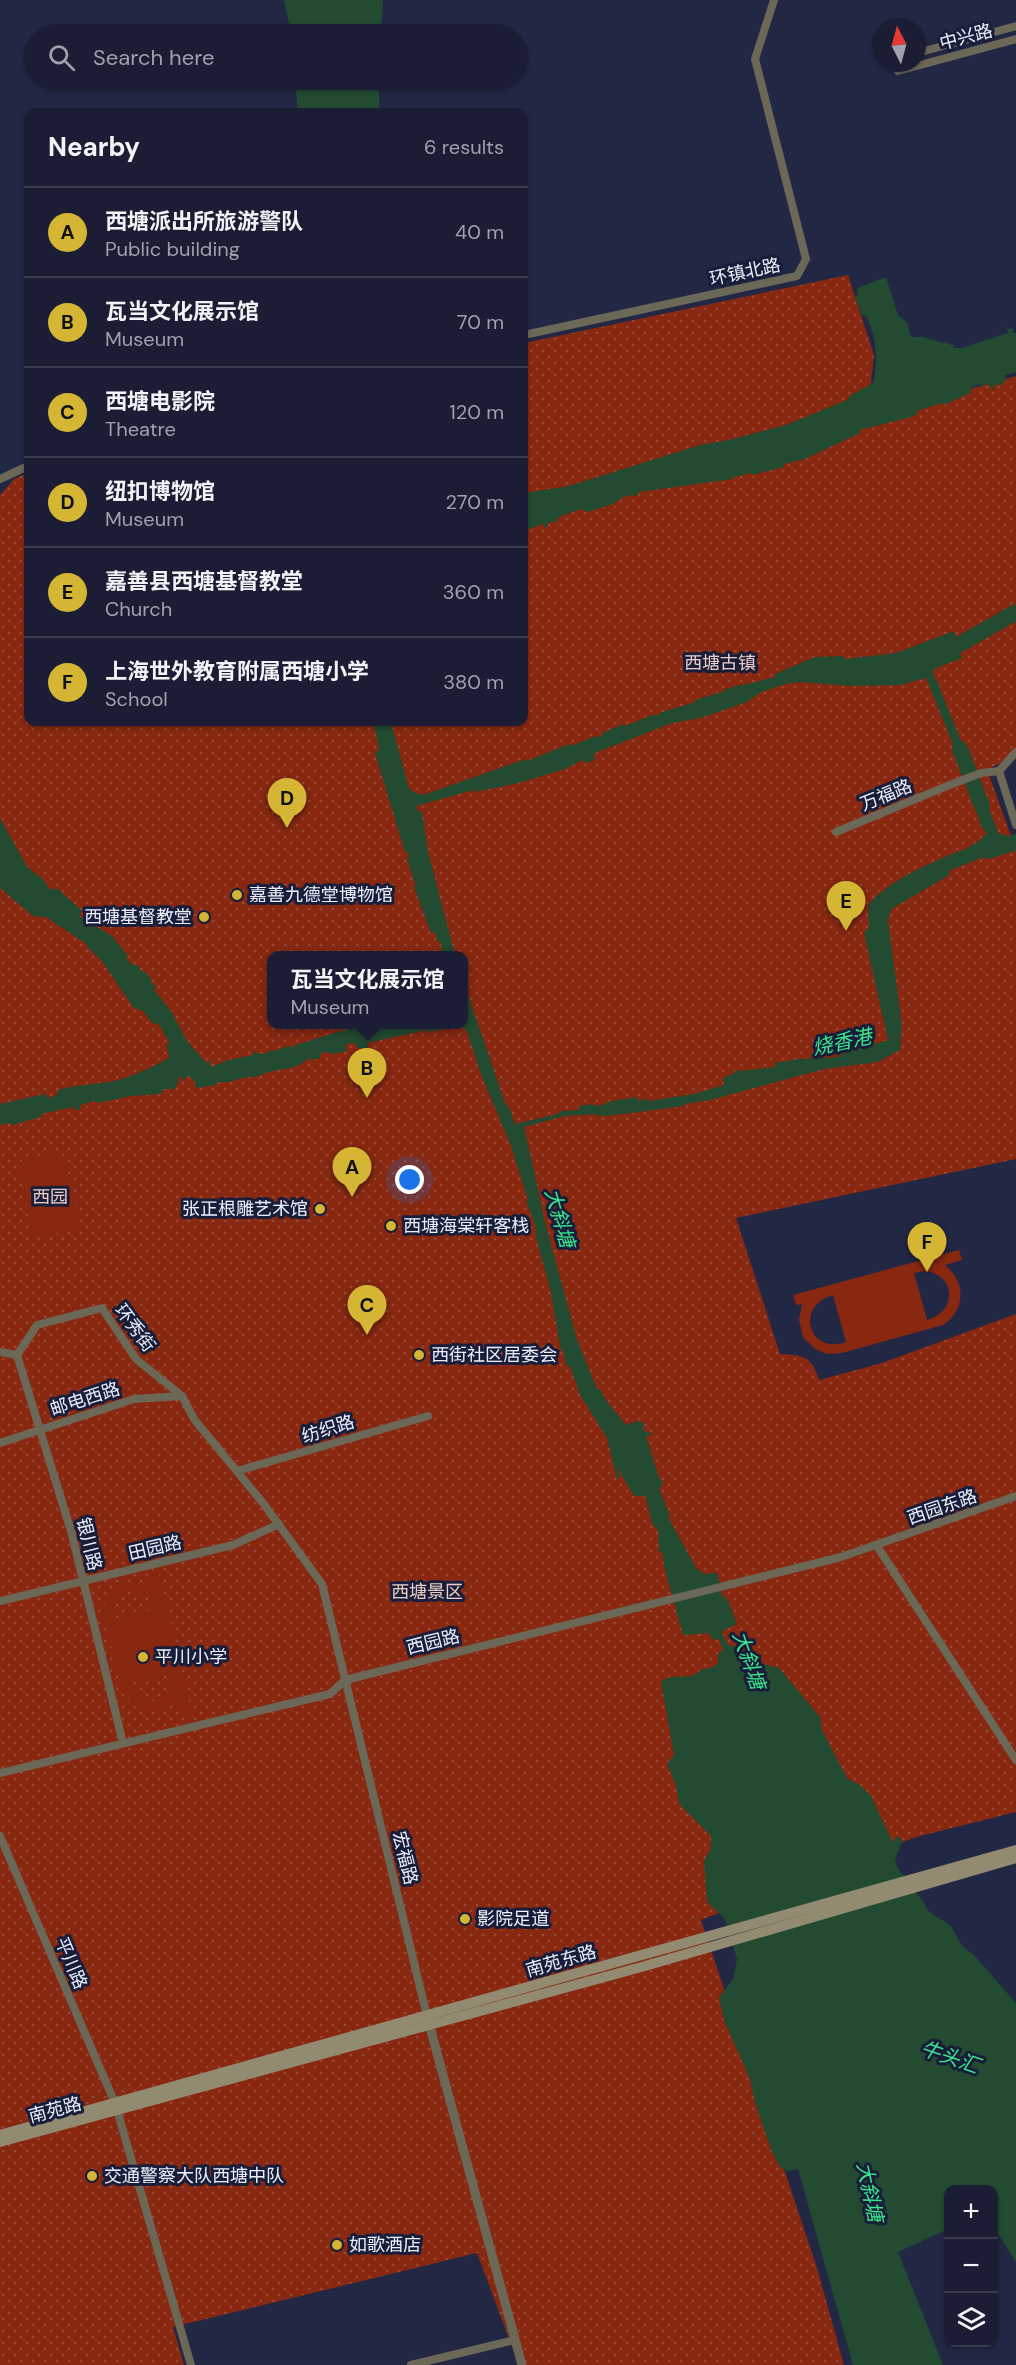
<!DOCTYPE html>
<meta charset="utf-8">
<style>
:root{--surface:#1a1d33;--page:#23263b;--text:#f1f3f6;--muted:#9fa2ac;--line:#383b4e;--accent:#d5b534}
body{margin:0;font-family:"DM Sans","Noto Sans SC",sans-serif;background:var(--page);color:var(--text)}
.controls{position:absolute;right:18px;bottom:18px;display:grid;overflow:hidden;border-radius:12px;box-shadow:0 2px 4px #0004}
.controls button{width:54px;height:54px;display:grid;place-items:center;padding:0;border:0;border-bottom:2px solid var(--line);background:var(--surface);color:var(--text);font:30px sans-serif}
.compass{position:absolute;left:872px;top:18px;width:54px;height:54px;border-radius:50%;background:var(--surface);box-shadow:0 2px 4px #0004;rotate:354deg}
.you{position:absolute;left:410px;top:1180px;width:21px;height:21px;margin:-15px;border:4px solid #fff;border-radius:50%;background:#1a73e8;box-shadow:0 0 0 9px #1a73e833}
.badge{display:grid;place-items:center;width:39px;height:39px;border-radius:50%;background:var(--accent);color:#111;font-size:20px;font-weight:700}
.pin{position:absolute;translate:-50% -50px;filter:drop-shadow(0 2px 3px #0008)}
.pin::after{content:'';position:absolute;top:32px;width:21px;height:18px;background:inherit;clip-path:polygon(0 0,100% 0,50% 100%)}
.popup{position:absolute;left:267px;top:951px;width:201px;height:78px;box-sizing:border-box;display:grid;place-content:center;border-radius:12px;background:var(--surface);filter:drop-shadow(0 2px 4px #0005);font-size:20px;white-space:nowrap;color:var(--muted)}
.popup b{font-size:22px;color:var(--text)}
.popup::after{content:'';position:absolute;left:50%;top:100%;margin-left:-12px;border:12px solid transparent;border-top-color:var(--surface)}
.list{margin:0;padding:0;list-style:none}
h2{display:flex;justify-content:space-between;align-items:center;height:78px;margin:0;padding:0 24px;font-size:26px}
h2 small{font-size:20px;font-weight:400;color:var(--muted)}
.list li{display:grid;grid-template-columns:39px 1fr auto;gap:18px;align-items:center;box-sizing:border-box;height:90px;padding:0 24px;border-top:2px solid var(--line)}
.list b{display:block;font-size:22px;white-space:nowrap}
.list p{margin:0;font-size:20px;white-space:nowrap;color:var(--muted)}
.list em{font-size:20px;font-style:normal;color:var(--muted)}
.icon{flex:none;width:33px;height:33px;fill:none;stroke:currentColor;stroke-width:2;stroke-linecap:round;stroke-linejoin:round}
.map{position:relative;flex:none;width:1016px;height:2365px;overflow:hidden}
.search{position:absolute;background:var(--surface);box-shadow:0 2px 4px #0004;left:24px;top:24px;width:504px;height:66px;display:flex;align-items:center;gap:15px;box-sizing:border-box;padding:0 21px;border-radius:33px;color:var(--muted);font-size:22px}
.panel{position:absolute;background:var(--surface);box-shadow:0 2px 4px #0004;left:24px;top:108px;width:504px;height:618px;border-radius:12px}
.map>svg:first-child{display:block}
</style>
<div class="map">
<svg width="1016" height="2365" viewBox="0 0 1016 2365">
<defs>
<pattern id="grass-dots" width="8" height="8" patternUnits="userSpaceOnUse" patternTransform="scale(1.5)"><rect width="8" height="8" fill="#882811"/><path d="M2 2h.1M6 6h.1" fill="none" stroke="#994835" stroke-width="1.8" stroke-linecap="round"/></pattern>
</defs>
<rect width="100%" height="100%" fill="#222744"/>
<!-- grass -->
<path fill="url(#grass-dots)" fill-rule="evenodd" d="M 848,275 L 874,355 L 871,382 L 878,415 L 1016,376 L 1016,757 L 987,769 L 1016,850 L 1016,1159 L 736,1218 L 780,1354 C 804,1355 812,1357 819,1380 L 882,1363 L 1016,1314 L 1016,1812 L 916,1837 L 701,1920 L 817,2268 L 844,2365 L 519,2365 L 477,2253 L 173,2327 L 184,2365 L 0,2365 L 0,495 L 14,479 L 28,473 L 28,722 L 524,722 L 524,343 ZM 271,956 L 463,956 L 463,1024 L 271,1024 Z"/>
<!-- garden -->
<g fill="#882811" fill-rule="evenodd">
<path d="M 61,1151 L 75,1199 L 79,1228 L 33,1238 L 22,1179 L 15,1163 Z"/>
<path d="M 959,1250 L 962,1260 L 945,1265 C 966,1282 966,1310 943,1325 L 842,1353 L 827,1354 L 815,1349 L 803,1337 L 799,1320 L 802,1304 L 796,1305 L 793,1295 ZM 925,1271 C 957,1275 957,1312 927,1320 L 914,1273 ZM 833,1295 L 846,1342 C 809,1355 794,1306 833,1295 Z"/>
<path d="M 159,1573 L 192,1713 L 179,1717 L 174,1699 C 157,1717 130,1714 121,1688 L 104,1618 L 104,1607 L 108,1596 L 119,1586 L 133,1582 L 147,1586 L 146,1576 ZM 133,1591 L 147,1596 L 154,1609 L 114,1619 C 111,1604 118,1593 133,1591 ZM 169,1674 L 169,1689 L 159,1700 C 145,1704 133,1698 130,1683 Z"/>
</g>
<!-- water -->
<g fill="#224b31">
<path d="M 284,0 L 383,0 L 381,34 L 291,34 Z"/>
<path d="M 295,80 L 379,80 L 379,112 L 298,112 Z"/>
<path d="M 886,277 L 898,315 L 907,323 L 911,337 L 924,337 L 942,343 L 946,342 L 951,345 L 953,344 L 954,348 L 962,348 L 1008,333 L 1006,323 L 1008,329 L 1012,328 L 1014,333 L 1016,333 L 1016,372 L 1005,375 L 1006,381 L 1002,383 L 1001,387 L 1000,384 L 993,386 L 995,390 L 990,388 L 988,383 L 981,387 L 980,384 L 970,388 L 971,393 L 943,405 L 941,403 L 917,411 L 917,414 L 911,417 L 860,430 L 860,433 L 805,459 L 784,464 L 784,467 L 752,475 L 751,473 L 734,477 L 733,479 L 639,492 L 637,496 L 631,495 L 621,498 L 613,504 L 588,512 L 581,509 L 561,516 L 556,520 L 557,522 L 549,522 L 546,529 L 543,524 L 524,531 L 524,493 L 569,486 L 700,445 L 729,440 L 786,425 L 847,400 L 851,395 L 873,383 C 879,362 876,334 866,316 L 862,315 L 855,297 L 858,295 L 857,288 Z"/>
<path d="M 954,631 L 961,650 L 959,652 L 962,658 L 934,669 L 933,675 L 937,681 L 971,766 L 963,769 L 926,678 L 900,685 L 852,686 L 800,682 L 786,684 L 761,692 L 747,702 L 700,718 L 672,723 L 597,752 L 593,756 L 595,760 L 585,763 L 583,760 L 565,769 L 515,784 L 474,792 L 473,790 L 416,806 L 417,810 L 422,812 L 428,852 L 455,955 L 443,955 L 440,941 L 438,942 L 435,932 L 431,933 L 414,887 L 416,886 L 407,859 L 409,858 L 407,852 L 405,852 L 375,753 L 379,749 L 373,722 L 391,722 L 409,789 L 418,794 L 426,794 L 526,759 L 527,761 L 569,744 L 571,746 L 593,737 L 602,736 L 602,733 L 624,724 L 625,726 L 652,715 L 659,715 L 659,713 L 695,702 L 695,700 L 725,691 L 725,689 L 732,688 L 734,686 L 748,684 L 775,677 L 775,674 L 815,657 L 843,656 L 845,659 L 896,653 Z"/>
<path d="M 978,783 L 999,834 L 1006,835 L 1010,847 L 943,873 L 945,878 L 927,887 L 921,879 L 900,890 L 896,895 L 888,920 L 902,1026 L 900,1042 L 903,1045 L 900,1045 L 900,1050 L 878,1062 L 824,1069 L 710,1100 L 685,1104 L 684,1106 C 656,1109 625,1115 597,1116 L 597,1114 L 564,1116 L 524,1127 L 546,1226 L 577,1340 L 597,1389 L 600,1389 C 606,1403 618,1414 626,1425 L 637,1421 L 644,1423 L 643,1430 L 654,1435 L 646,1436 L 659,1478 L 663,1482 L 659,1489 L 670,1516 L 668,1517 L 696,1568 L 704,1574 L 716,1573 L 718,1575 L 722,1596 L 727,1598 L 737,1624 L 724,1630 L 722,1633 L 728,1645 L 735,1646 L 742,1656 L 752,1661 L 779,1668 L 820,1717 L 822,1730 L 840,1765 L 848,1779 L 860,1785 L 871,1796 L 893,1843 L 896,1836 L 903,1840 L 895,1859 L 897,1867 L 925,1904 C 929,1916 938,1916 947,1923 C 960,1933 955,1945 972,1953 L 1016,2003 L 1016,2262 L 994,2227 L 994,2190 L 948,2190 L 948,2229 L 898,2252 L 943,2365 L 853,2365 L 798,2169 L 787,2171 L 780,2167 L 772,2152 L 755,2103 L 750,2079 L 724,2020 L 719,1997 L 733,1979 L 737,1959 L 725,1919 L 707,1902 L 704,1861 L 711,1848 L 711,1836 L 680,1805 L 675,1783 L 667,1764 L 674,1755 L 661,1681 L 671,1677 L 692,1676 L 703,1669 L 711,1668 L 718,1663 L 718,1654 L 723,1650 L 719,1639 L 714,1640 L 708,1633 L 683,1635 L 664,1566 L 663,1553 L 659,1552 L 658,1530 L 653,1525 L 645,1496 L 634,1496 L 617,1467 L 620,1478 L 617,1479 L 607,1438 L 580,1395 L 570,1366 L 567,1367 L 563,1351 L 561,1351 L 550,1288 L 536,1238 L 536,1229 L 526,1200 L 528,1200 L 511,1146 L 480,1072 L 467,1031 L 462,1027 L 427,1032 L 427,1030 L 367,1043 L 368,1048 L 357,1048 L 356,1044 L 350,1043 L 345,1045 L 347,1051 L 332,1054 L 325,1052 L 321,1053 L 320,1058 L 312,1060 L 309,1058 C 299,1069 284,1068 269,1072 C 265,1073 259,1076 255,1077 C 243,1075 230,1085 217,1082 L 216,1085 L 196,1088 L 194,1080 L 188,1076 L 184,1080 L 180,1076 L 175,1089 L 164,1089 L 161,1094 L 131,1096 L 97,1103 L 94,1101 L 80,1105 L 80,1110 L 75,1110 L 73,1107 L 41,1114 L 41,1117 L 12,1125 L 8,1123 L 0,1125 L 0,1104 L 45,1094 L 49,1098 L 57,1095 L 58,1090 C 75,1085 91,1085 109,1082 C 131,1078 150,1068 169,1058 L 167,1044 L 169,1042 L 158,1023 L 153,1024 L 143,1011 L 134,1008 L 101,960 L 87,947 L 88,945 L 46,917 L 33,916 L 0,888 L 0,818 L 27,867 L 44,880 L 49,889 L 58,889 L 82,911 L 79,916 L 112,936 L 128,956 L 126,958 L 130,963 L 140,967 L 140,971 L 143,970 L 152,980 L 151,982 L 156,987 L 154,990 L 171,1011 L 187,1041 L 206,1063 L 209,1060 L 211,1067 L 228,1060 L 253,1055 L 253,1052 L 263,1054 L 272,1050 L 273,1051 L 289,1046 L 294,1047 L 295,1045 L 341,1031 L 371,1025 L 463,1024 L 464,976 L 469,998 L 505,1103 L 510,1109 L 515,1124 L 558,1114 L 561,1111 L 579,1110 L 579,1106 L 593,1104 L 595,1106 L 606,1104 L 607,1102 L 637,1097 L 638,1101 L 648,1099 L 649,1101 L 694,1094 L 724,1085 L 723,1078 L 735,1073 L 735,1070 L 740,1071 L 775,1067 L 775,1063 L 799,1059 L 838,1057 L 842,1053 L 844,1055 L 847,1049 L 850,1051 L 888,1040 L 864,933 L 869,927 L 868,905 C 886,884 913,871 938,860 C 956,851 973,849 987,833 L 982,828 L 968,787 Z"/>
</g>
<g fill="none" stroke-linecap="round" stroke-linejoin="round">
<!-- river -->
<g stroke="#224b31" stroke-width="16">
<path d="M 941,655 L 1016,612"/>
<path d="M 960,749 L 982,806"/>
<path d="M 988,851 L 1016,842"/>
<path d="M 882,911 L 882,905 L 942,870"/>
</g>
<!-- minor -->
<g stroke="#6c6858" stroke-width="8">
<path d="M 917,53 L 1016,26"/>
<path d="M 896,63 L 898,71 L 1016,39"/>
<path d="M 524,335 L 797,276 L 806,259 L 755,59 L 774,0"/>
<path d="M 0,479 L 28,466"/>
<path d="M 999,771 L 1016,825"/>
<path d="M 836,832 L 947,786 L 981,773 L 999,771 L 1016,752"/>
<path d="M 0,1352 L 17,1355 L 37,1325 L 102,1308 L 136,1359 L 182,1396 L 194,1419 L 263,1503 L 322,1584 L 427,2016"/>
<path d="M 17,1355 L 71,1531 L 123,1743"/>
<path d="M 0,1443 L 134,1399 L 182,1396"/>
<path d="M 237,1471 L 428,1416"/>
<path d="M 877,1546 L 1016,1760"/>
<path d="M 0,1601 L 233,1545 L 279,1524"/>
<path d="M 0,1773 L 330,1694 L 345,1680 L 841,1557 L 1016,1496"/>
<path d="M 0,1836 L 115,2103 L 191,2365"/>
<path d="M 411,2365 L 515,2340"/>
</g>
<!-- tertiary -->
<path stroke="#6c6858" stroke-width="9" d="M 428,2020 L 522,2365"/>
<!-- secondary -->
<g stroke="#928b72" stroke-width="10">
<path d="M 0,2135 L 1016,1850"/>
<path d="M 0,2142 L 645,1966 L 1016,1858"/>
</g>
</g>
<!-- markers -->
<g fill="#d5b534" stroke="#181d3a" stroke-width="2">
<circle cx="237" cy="895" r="6"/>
<circle cx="204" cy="917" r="6"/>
<circle cx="320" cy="1209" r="6"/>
<circle cx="391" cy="1226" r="6"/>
<circle cx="419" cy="1355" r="6"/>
<circle cx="143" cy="1657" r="6"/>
<circle cx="465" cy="1919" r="6"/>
<circle cx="92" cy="2176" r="6"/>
<circle cx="337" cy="2245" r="6"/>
</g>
<g text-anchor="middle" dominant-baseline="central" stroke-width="6" stroke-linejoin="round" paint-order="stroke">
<!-- street labels -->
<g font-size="18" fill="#ecf0fb" stroke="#181d3a">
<text transform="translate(966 37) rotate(-15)">中兴路</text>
<text transform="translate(745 272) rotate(-12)">环镇北路</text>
<text transform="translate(886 795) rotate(-22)">万福路</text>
<text transform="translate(135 1328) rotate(53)">环秀街</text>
<text transform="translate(85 1399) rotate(-18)">邮电西路</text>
<text transform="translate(328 1429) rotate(-17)">纺织路</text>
<text transform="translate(942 1507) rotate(-19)">西园东路</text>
<text transform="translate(89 1544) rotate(76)">银川路</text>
<text transform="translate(155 1548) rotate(-13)">田园路</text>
<text transform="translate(433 1642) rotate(-14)">西园路</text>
<text transform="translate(405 1858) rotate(76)">宏福路</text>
<text transform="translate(561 1961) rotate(-16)">南苑东路</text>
<text transform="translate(71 1963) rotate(67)">平川路</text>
<text transform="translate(55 2110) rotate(-15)">南苑路</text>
</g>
<!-- park labels -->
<g font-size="18" fill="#ecccc4" stroke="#181d3a">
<text x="720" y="663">西塘古镇</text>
<text x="50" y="1197">西园</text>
<text x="427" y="1592">西塘景区</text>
</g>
<!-- poi labels -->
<g font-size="18" fill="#ecf0fb" stroke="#181d3a" text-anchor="start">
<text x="249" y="895">嘉善九德堂博物馆</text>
<text x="192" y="917" text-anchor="end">西塘基督教堂</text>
<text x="308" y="1209" text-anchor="end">张正根雕艺术馆</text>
<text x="403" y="1226">西塘海棠轩客栈</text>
<text x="431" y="1355">西街社区居委会</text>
<text x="155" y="1657">平川小学</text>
<text x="477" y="1919">影院足道</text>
<text x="104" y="2176">交通警察大队西塘中队</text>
<text x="349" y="2245">如歌酒店</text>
</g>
<!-- water labels -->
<g font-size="20" font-style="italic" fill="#39e98b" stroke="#181d3a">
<text transform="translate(842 1042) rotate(-12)">烧香港</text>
<text transform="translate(560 1218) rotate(74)">大斜塘</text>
<text transform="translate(749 1660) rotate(71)">大斜塘</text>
<text transform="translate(950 2057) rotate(19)">牛头汇</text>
<text transform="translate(870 2192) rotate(78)">大斜塘</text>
</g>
</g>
</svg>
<div class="controls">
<button>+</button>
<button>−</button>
<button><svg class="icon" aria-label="layers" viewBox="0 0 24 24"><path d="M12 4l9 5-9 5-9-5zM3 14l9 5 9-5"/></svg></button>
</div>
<svg class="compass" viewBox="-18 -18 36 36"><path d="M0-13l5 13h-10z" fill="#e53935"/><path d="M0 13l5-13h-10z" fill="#9fa2ac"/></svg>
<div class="you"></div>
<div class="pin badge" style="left:352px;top:1197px">A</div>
<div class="pin badge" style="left:367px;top:1098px">B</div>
<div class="popup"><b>瓦当文化展示馆</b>Museum</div>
<div class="pin badge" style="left:367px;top:1335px">C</div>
<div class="pin badge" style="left:287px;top:828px">D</div>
<div class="pin badge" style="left:846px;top:931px">E</div>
<div class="pin badge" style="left:927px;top:1272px">F</div>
<div class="search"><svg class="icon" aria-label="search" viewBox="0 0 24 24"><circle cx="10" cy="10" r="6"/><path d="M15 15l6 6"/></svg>Search here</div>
<section class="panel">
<h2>Nearby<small>6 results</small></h2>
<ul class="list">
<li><span class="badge">A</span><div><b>西塘派出所旅游警队</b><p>Public building</p></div><em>40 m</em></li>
<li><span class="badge">B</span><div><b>瓦当文化展示馆</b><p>Museum</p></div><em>70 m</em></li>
<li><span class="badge">C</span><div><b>西塘电影院</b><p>Theatre</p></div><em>120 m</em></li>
<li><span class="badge">D</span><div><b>纽扣博物馆</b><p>Museum</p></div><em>270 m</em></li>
<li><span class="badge">E</span><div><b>嘉善县西塘基督教堂</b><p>Church</p></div><em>360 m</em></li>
<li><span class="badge">F</span><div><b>上海世外教育附属西塘小学</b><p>School</p></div><em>380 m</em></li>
</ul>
</section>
</div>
